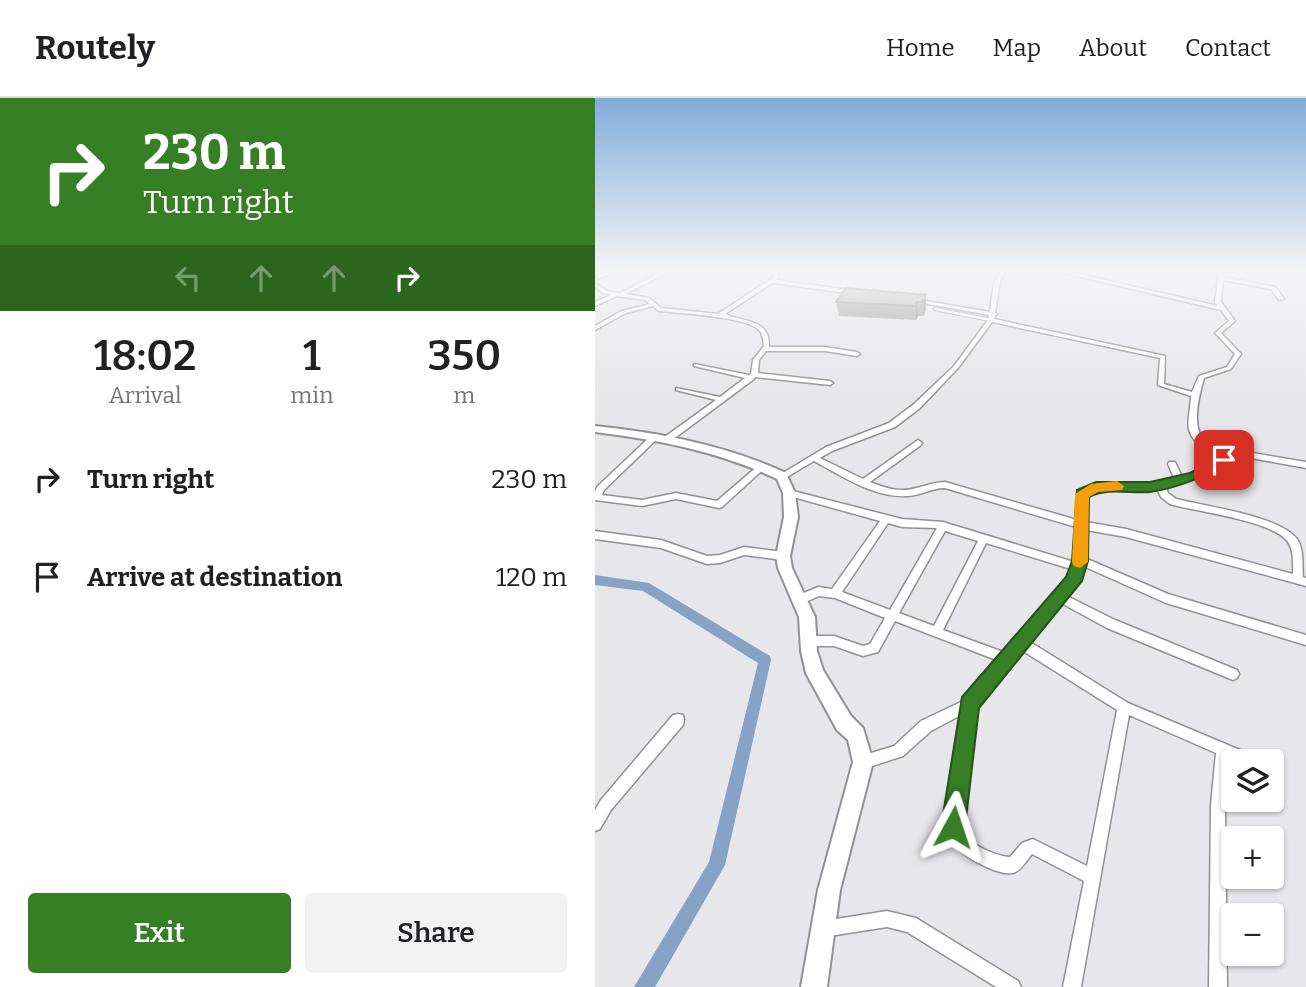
<!DOCTYPE html>
<meta charset="utf-8">
<style>
:root{--surface:#fff;--page:#f2f2f2;--text:#202124;--muted:#757577;--line:#e0e0e0;--accent:#377f25}
body{margin:0;font-family:Bitter,serif;background:var(--page);color:var(--text);height:100vh;display:flex;flex-direction:column;font-size:26px;white-space:nowrap}
*{box-sizing:border-box;margin:0}
p{font-size:23px;color:var(--muted)}
.icon{flex:none;width:38px;height:38px;fill:none;stroke:currentColor;stroke-width:2;stroke-linecap:round;stroke-linejoin:round}
.map{position:relative;flex:1;overflow:hidden}
.details{display:flex;flex-direction:column;background:var(--surface);width:595px}
.details>*{flex:none}
.banner{background:#377f25;color:#fff;overflow:hidden}
.fabs{position:absolute;left:626px;top:651px;display:grid;gap:14px}
.fabs a{display:grid;place-items:center;width:63px;height:63px;border-radius:7px;background:var(--surface);box-shadow:0 2px 5px #0004;font-size:35px}
.pin{position:absolute;display:grid;place-items:center;width:60px;height:60px;color:#fff;margin:-30px;border-radius:14px;box-shadow:0 4px 10px #0006}
.me{position:absolute;width:77px;margin:-38px;rotate:5deg;stroke-linejoin:round;filter:drop-shadow(0 0 5px #0008)}
.turn{display:flex;align-items:center;gap:24px;height:147px;padding:0 28px;font-size:32px}
.turn .icon{width:91px;height:91px;stroke-width:2.5}
.turn b{display:block;font-size:49px;line-height:60px}
.lanes{display:flex;align-items:center;height:66px;padding:0 28px;background:#0003;justify-content:center;gap:35px;direction:ltr}
.lanes .off{opacity:.35}
.eta{display:flex;justify-content:space-evenly;align-items:center;height:119px;text-align:center}
.eta b{font-size:42px;font-weight:600;line-height:49px}
.button{display:flex;gap:14px;margin-top:auto;padding:14px 28px}
.button a{flex:1;height:80px;border-radius:7px;background:var(--accent);color:#fff;font-size:28px;font-weight:600;line-height:80px;text-align:center}
.button a+a{background:var(--page);color:var(--text)}
ul{padding:0;list-style:none}
li{display:flex;align-items:center;gap:21px;height:98px;padding:0 28px}
li div{flex:1}
li b{display:block;font-size:26px}
li em{font-style:normal}
header{display:flex;align-items:center;gap:42px;box-sizing:border-box;height:98px;padding:0 35px;background:var(--surface);border-bottom:2px solid var(--line)}
header strong{font-size:33px}
nav{display:flex;gap:38px;margin-inline-start:auto;font-size:24px}
main{display:flex;flex:1;min-height:0}
.map>svg:first-child{display:block}
.lines{fill:none;stroke-linecap:round;stroke-linejoin:round}
.canal{fill:#86a3c6;fill-rule:evenodd}
.lane-casing{stroke:#919094;stroke-width:4.5}
.street-casing{stroke:#919094;stroke-width:3}
.secondary-casing{stroke:#919094;stroke-width:4}
.lane{stroke:#fff;stroke-width:2.5}
.street{fill:#fff;fill-rule:evenodd}
.secondary{fill:#fff;fill-rule:evenodd}
.wall{fill:#969290}
.shaded-wall{fill:#7a7775}
.building{fill:#aeaaa7;stroke:#7a7775;stroke-width:2}
.route{fill:#377f25;stroke:#245318;stroke-width:2}
.slow{fill:#f59e0b}
</style>
<header>
<strong>Routely</strong>
<nav><a>Home</a><a>Map</a><a>About</a><a>Contact</a></nav>
</header>
<main>
<section class="details">
<div class="banner">
<div class="turn"><svg class="icon" aria-label="right" viewBox="0 0 24 24"><path d="M7 20v-9h11M14 6l5 5-5 5"/></svg><div><b>230 m</b>Turn right</div></div>
<div class="lanes"><svg class="icon off" aria-label="left" viewBox="0 0 24 24"><path d="M17 20v-9H6M10 6l-5 5 5 5"/></svg><svg class="icon off" aria-label="ahead" viewBox="0 0 24 24"><path d="M12 20V5M6 11l6-6 6 6"/></svg><svg class="icon off" aria-label="ahead" viewBox="0 0 24 24"><path d="M12 20V5M6 11l6-6 6 6"/></svg><svg class="icon" aria-label="right" viewBox="0 0 24 24"><path d="M7 20v-9h11M14 6l5 5-5 5"/></svg></div>
</div>
<div class="eta">
<div><b>18:02</b><p>Arrival</p></div>
<div><b>1</b><p>min</p></div>
<div><b>350</b><p>m</p></div>
</div>
<ul>
<li><svg class="icon" aria-label="right" viewBox="0 0 24 24"><path d="M7 20v-9h11M14 6l5 5-5 5"/></svg><div><b>Turn right</b></div><em>230 m</em></li>
<li><svg class="icon" aria-label="arrive" viewBox="0 0 24 24"><path d="M6 21V4h12l-3 4 3 4H6"/></svg><div><b>Arrive at destination</b></div><em>120 m</em></li>
</ul>
<div class="button"><a>Exit</a><a>Share</a></div>
</section>
<div class="map">
<svg width="711" height="889" viewBox="0 0 711 889">
<rect width="100%" height="100%" fill="#e7e6eb"/>
<g class="lines">
<polygon class="canal" points="0,477 54,485 175,558 176,562 130,767 60,889 39,889 114,764 163,565 48,493 0,487"/>
<g class="lane-casing">
<polyline id="lane" points="340,211 396,222"/>
</g>
<g class="street-casing">
<g id="street">
<polygon points="14,173 21,173 0,182 0,179"/>
<path d="M68 173H75L31 196 54 200 66 210 123 216 179 179 180 173H184L183 180 181 182 262 193V195L260 196 177 185 130 216C150 225 175 220 174 249H230L262 254 265 256 262 258 230 253H171L164 262 163 275 235 283 238 285 235 287 160 279 159 281 77 342H71V338L121 302 81 292V290L125 299 150 280 99 268V266L154 277 156 276 158 262 169 248C168 242 168 236 164 232 152 219 84 215 64 213L58 208 31 215 0 232V228L27 213 55 206 50 202 22 198 0 208V204L16 197 8 195 0 189V185L12 193 25 195Z"/>
<path d="M406 173H411L405 184 400 215 402 216 400 218 399 221 570 258 569 286 597 294 604 278 632 269 640 256 620 235 634 223 626 212 461 173H471L623 208 620 204 623 181 622 180 624 173H628V179L680 189 689 201 684 202 676 191 628 182 626 204 640 223 626 235 646 256 636 271 609 280C604 297 595 331 611 344 614 346 618 347 621 349L711 364V370L639 357C619 375 596 384 571 389L573 395 581 401C609 408 685 418 702 441 709 451 707 467 708 479L711 480V488L531 439 491 432 490 460 573 496 711 537V547L571 505 488 468 474 499 520 522 642 572 644 576 642 580 638 582 512 530 468 506 435 544 533 605 659 658 661 663H639L634 661 630 707 632 889H614L616 707 621 655 534 617 486 889H468L489 783 437 756C432 762 426 773 418 775 401 778 364 756 355 742 352 735 351 728 351 720L366 617 336 633 308 658 268 671 263 669 261 664 263 659 299 648 326 623 370 602 404 563 300 523 283 554 268 558 239 548H213L209 547 207 543 209 539 213 538H239L268 548 275 546 290 520 240 500 224 498 206 506 202 504 201 501 202 498 223 489 237 491 285 423 191 397 190 395 191 393 194 392 307 421 348 424 479 464 481 429 350 390C336 390 325 398 312 398 279 400 247 378 219 363L190 380 187 381 183 378 231 349 294 325 319 306 359 268 393 222 394 217 317 203 320 201 395 214 399 184ZM397 224 565 260 563 287 596 298C596 306 592 325 594 332 599 348 616 353 630 356L614 368 587 379 580 364H574L573 366 580 382C567 384 555 386 541 386 522 386 498 381 483 396L482 422 350 384C339 384 331 388 321 390 306 395 290 390 275 384L326 347 327 345 323 342 268 381 225 360 237 353 300 329 325 310 363 270ZM513 391H562L566 399 575 406C602 414 677 422 693 444 699 452 698 466 698 476L531 431 491 424V397L501 393ZM293 425 307 429 342 430 295 512 247 494ZM350 433 383 443 339 528 304 515ZM391 445 476 471 466 493 411 555 348 532ZM428 553 522 612 492 768 438 741 427 745 415 759C400 758 372 746 366 731 365 729 365 722 365 720L380 609Z"/>
<polygon points="58,336 61,336 65,338 9,392 7,397 47,402 81,395 122,403 164,367 167,366 171,369 127,409 124,410 81,401 47,408 0,402 0,393 3,388"/>
<polygon points="0,433 66,442 112,458 125,457 149,449 188,454 191,455 193,458 191,461 188,462 149,457 125,465 112,466 66,450 0,441"/>
<polygon points="83,616 88,617 89,622 88,627 16,712 5,731 0,733 0,712 6,702 78,617"/>
<polygon points="292,813 321,820 423,883 426,889 401,889 312,834 292,829 228,839 222,837 220,831 222,825 228,823"/>
</g>
</g>
<g class="secondary-casing">
<path id="secondary" d="M0 328C67 335 130 347 191 375L200 395 203 419 195 458 197 470 220 519 222 553 228 572 256 618 268 630 278 664 245 792 232 889H206L223 792 258 664 253 642 242 632 211 575 206 553 204 519 183 470 181 458 189 419 188 395 182 381C123 353 64 342 0 334Z"/>
</g>
<use href="#lane" class="lane"/>
<use href="#street" class="street"/>
<use href="#secondary" class="secondary"/>
</g>
<polygon class="wall" points="331,197 331,210 329,218 323,218 321,222 244,218 241,204"/>
<g class="shaded-wall">
<polygon points="331,197 331,210 329,218 328,204"/>
<polygon points="322,204 323,218 321,222 320,208"/>
</g>
<polygon class="building" points="251,190 331,197 328,204 322,204 320,208 241,204"/>
<linearGradient id="sky" x2="0" y2="1"><stop stop-color="#81adda"/><stop offset="0.58" stop-color="#f4f4f6"/><stop offset="1" stop-color="#f4f4f6" stop-opacity="0"/></linearGradient>
<rect width="711" height="298" fill="url(#sky)"/>
<path class="route" d="M629 357 634 359V365C609 379 584 390 555 394 535 396 513 389 494 399L493 463 487 483 384 610 370 729 367 737 358 741 350 737 346 729 367 599 471 479 477 463 482 392 501 384H555L595 375Z"/>
<polygon class="slow" points="522,383 529,388 527,392 503,394 494,399 493,464 485,470 479,468 477,464 480,396 496,386"/>
</svg>
<div class="fabs">
<a><svg class="icon" aria-label="layers" viewBox="0 0 24 24"><path d="M12 4l9 5-9 5-9-5zM3 14l9 5 9-5"/></svg></a>
<a>+</a>
<a>−</a>
</div>
<div class="pin" style="left:629px;top:362px;background:#d93025"><svg class="icon" aria-label="arrive" viewBox="0 0 24 24"><path d="M6 21V4h12l-3 4 3 4H6"/></svg></div>
<svg class="me" style="left:358px;top:729px" viewBox="-20 -20 40 40"><path d="M0-17L14 15 0 8-14 15z" fill="#377f25" stroke="#fff" stroke-width="4"/></svg>
</div>
</main>
